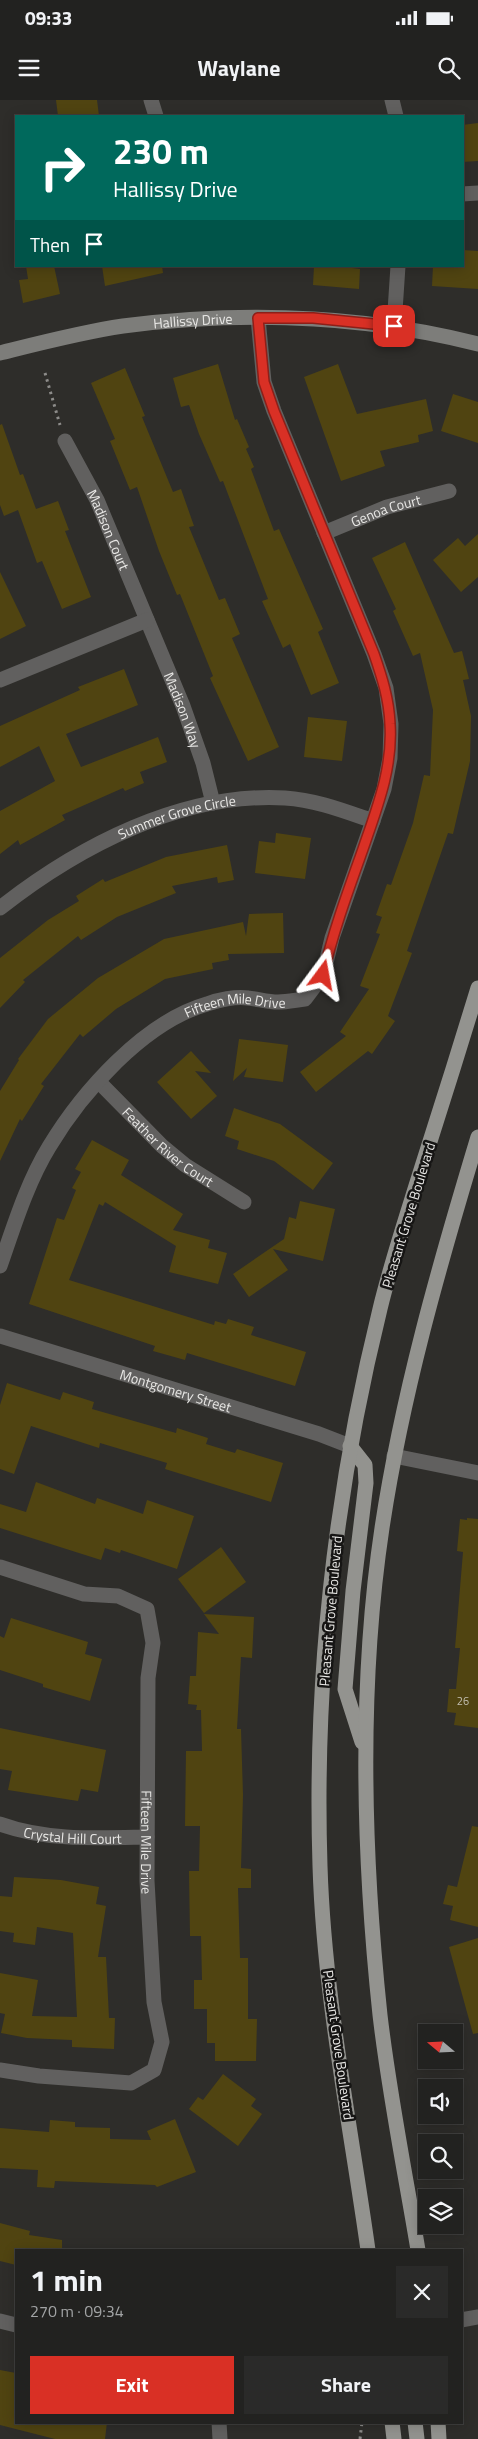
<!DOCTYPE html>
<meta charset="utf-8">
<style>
:root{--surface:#222220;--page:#2a2a29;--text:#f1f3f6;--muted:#a2a4a5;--line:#3f3f3e;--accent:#d93025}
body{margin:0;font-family:"Titillium Web",sans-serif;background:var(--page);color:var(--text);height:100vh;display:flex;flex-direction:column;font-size:19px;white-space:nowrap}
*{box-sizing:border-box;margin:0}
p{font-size:16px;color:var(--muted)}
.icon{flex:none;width:28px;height:28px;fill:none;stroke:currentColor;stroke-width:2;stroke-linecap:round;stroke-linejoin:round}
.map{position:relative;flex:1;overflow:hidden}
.details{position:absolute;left:15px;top:2149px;width:448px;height:175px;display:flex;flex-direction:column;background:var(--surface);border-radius:0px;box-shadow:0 2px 12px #0003,0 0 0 1px var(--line)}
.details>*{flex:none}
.guide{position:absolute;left:15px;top:15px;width:449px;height:152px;border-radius:0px;box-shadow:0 2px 12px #0003,0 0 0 1px var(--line);background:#00695c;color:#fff;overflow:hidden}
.needle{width:32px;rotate:289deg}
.buttons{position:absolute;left:418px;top:1924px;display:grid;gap:10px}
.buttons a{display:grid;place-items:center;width:45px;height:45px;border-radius:0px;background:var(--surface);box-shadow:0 2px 12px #0003,0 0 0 1px var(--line);font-size:25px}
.pin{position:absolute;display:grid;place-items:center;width:42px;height:42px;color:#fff;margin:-21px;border-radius:10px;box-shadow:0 2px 8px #0006}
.me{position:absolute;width:55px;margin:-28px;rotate:13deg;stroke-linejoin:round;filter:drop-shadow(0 0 4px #0008)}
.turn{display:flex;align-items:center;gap:18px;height:105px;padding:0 15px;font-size:22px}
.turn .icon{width:65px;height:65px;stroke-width:2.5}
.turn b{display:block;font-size:35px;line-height:42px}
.then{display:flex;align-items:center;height:48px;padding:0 15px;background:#0003;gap:10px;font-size:19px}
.round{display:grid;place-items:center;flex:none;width:52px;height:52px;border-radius:0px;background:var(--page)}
.head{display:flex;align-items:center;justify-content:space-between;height:85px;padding:0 15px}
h1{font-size:30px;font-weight:700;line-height:38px}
.cta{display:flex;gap:10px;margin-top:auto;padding:10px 15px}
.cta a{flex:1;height:58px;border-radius:0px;background:var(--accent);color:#fff;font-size:20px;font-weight:700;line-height:58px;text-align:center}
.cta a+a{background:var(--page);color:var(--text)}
.status{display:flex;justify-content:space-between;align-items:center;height:35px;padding:0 25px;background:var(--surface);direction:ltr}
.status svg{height:14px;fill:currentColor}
header{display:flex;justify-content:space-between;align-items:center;height:65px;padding:0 15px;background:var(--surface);font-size:22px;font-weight:700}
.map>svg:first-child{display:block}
.building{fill:#504411}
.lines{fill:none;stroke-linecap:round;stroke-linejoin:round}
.path{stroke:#8d8c8a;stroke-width:3;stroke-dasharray:2.5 4;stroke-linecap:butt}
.street{stroke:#61605f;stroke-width:15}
.secondary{stroke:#7d7d7a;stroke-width:15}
.primary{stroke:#93938f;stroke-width:15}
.route-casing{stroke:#8d1f18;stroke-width:12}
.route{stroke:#d93025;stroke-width:9}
.labels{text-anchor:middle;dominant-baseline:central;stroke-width:5;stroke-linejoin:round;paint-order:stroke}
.number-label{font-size:11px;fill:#c3bfb1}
.street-label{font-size:14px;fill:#e9e8e6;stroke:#161514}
</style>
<div class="status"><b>09:33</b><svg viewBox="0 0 49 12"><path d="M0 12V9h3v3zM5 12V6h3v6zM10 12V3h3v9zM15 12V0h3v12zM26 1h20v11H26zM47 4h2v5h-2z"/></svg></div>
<header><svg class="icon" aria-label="menu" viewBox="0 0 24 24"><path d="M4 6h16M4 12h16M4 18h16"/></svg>Waylane<svg class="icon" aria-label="search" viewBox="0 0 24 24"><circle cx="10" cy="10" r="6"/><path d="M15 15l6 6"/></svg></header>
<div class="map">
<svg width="478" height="2339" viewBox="0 0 478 2339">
<rect width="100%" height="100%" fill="#2e2d2a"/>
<g class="building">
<polygon points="56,0 97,0 99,16 58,16"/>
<polygon points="478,23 478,61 462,62 462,25"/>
<polygon points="462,150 478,151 478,189 432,186 433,166 462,166"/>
<polygon points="26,166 54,166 60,194 23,203 19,180 28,179"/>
<polygon points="102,166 162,166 163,173 105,186"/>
<polygon points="314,166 353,166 352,168 360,169 359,189 313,185"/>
<polygon points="218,264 235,320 237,319 249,347 246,349 254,367 251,369 274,431 279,429 323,529 318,532 339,583 311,595 290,544 283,548 262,501 268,499 223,381 220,382 199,334 189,305 181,307 173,278"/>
<polygon points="338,264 357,314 426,299 433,331 418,335 419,342 380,351 385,366 341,381 304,277"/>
<polygon points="125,268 145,316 142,317 173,392 181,389 194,426 189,427 219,500 225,498 240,534 232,538 279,647 248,661 210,578 213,576 180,494 177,495 159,451 137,387 130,390 110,341 115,339 91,283"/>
<polygon points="453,294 478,302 478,343 441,331"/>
<polygon points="2,324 20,375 23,374 36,409 58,401 69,430 65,431 91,497 62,509 42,461 37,463 18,410 4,416 0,405 0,325"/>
<polygon points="478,434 478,477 461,492 433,460 458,438 465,446"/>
<polygon points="405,442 454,553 462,551 469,579 463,580 471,616 470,661 453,734 448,733 407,851 412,853 388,916 395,921 372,954 368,951 316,992 300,972 346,936 340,932 369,889 360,886 380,834 376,833 382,817 376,815 387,784 391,785 413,723 424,675 430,676 433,610 420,553 413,556 393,511 396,509 372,458"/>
<polygon points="0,472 26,526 0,539"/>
<polygon points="124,569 138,605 66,634 81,667 158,637 167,662 140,672 144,683 125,691 123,688 62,715 65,720 20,745 18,740 0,754 0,711 55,681 39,646 0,667 0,626 80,590 78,587"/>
<polygon points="308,617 347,621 342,661 304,657"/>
<polygon points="276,733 311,738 305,779 255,773 259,741 275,743"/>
<polygon points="227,745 234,780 218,783 217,777 172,786 176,793 117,817 81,840 78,836 23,880 25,882 0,908 0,858 48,820 79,801 76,796 103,779 105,782 166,757"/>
<polygon points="283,813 284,853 228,854 229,860 212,863 213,869 165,879 116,909 83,937 80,934 41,984 44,986 22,1021 20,1019 0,1061 0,991 19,960 18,959 48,919 98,878 164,839 243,822 246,836 249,814"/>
<polygon points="239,939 288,945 283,982 244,977 247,968 233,981"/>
<polygon points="191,951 211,973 195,971 217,996 191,1019 157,982"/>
<polygon points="234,1008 280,1024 333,1063 313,1090 274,1061 237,1049 239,1041 225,1036"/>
<polygon points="92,1040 129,1060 121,1075 183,1114 173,1130 210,1140 208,1148 227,1153 218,1184 169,1172 176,1146 105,1102 103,1106 99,1104 69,1180 214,1225 215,1221 226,1224 228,1219 254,1227 251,1235 306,1252 295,1286 187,1253 185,1260 153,1251 155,1246 29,1204 57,1118 64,1120 76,1090 72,1088 81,1072 75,1069"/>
<polygon points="300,1101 335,1109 323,1161 273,1149 288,1170 249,1197 233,1174 284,1139 289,1117 296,1119"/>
<polygon points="7,1283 60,1300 63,1292 94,1302 92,1309 176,1333 177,1328 208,1338 206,1344 235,1353 237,1349 283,1363 271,1402 165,1369 167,1363 100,1343 99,1348 31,1326 14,1374 0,1369 0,1305"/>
<polygon points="36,1382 95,1404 97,1398 143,1414 147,1400 194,1416 177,1469 121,1450 120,1453 105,1448 101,1460 0,1428 0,1404 26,1412"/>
<polygon points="467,1418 478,1419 478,1628 454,1625 456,1613 447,1612 449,1589 456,1589 460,1548 455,1548 463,1452 457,1451 460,1419 467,1420"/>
<polygon points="221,1447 246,1482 204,1513 178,1479"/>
<polygon points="204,1514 254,1517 252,1558 241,1557 237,1629 241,1629 243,1695 241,1768 251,1769 251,1788 238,1788 240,1858 248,1858 248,1919 257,1919 256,1961 215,1961 215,1943 207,1943 207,1909 194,1909 194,1880 202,1880 201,1836 190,1836 189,1771 199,1771 200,1726 185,1726 186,1651 202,1651 201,1610 196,1610 197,1605 188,1604 190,1576 196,1576 198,1532 219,1534"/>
<polygon points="11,1518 88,1542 85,1554 102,1559 90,1601 43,1587 43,1584 0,1570 0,1536 4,1538"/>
<polygon points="0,1628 106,1650 98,1692 81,1689 78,1701 8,1690 12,1671 0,1669"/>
<polygon points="472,1726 478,1727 478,1827 450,1820 453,1806 443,1804 448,1785 457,1787"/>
<polygon points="14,1777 61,1780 99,1787 96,1804 106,1806 98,1857 106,1857 109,1918 115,1918 114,1949 72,1947 72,1940 27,1938 1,1933 5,1914 0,1913 0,1873 38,1880 32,1916 77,1917 73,1833 37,1827 35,1845 13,1842 14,1833 0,1831 0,1796 12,1797"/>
<polygon points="478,1838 478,1933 473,1934 449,1847"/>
<polygon points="223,1974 256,1999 251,2006 262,2014 238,2046 189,2009 198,1997 203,2000"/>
<polygon points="175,2019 196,2072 157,2087 155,2085 55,2081 54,2088 37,2087 38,2070 0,2068 0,2028 49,2032 50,2020 75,2022 75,2027 110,2028 110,2039 151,2040 147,2031"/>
<polygon points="0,2123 30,2131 29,2135 62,2140 62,2150 16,2150 16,2165 0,2161"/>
<polygon points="0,2270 16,2273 16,2322 107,2322 105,2339 55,2339 0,2325"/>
</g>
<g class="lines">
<g class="path">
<polyline points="45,273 60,325"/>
<polyline points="360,2339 362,2322"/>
</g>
<g class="street">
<polyline points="151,0 156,16"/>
<polyline points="392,0 396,16"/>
<polyline points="462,94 478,93"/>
<polyline points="394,226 398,166"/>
<path id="s1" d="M65 341 97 400 183 606 203 663 213 703"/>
<path id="s2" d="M324 433 387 407 449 391"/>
<polyline points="0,580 147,520"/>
<path id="s3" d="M0 808C79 746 182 692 285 698 316 700 344 711 373 721"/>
<path id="s4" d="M99 982 162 1046 185 1065 244 1102"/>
<path id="s5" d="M0 1166C14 1126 27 1083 49 1047 82 992 144 922 207 904 218 900 236 896 248 898 258 899 268 902 278 902 287 902 296 900 305 899L323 875 332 838 384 689 390 658 391 624 386 588 374 554 274 311 264 282 258 218"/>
<path id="s6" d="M0 1236 319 1334 350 1346"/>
<polyline points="394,1356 478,1373"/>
<path id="s7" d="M0 1467 84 1494 118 1496 147 1509 153 1543 148 1578 147 1781 154 1902 162 1942 154 1970 131 1983 39 1976 0 1970"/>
<path id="s8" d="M0 1724C47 1741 98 1738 147 1737"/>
<polyline points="461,2220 478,2217"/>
<polyline points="0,2221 16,2225"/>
<polyline points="219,2322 220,2339"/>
</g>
<path class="secondary" id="s9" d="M0 253C40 243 82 232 123 226 241 211 363 215 478 244"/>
<g class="primary">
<polyline points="350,1346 365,1365 366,1383 353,1491 345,1589 362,1642"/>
<path d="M368 2150C350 2022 324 1895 320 1766 314 1578 335 1391 380 1209 391 1163 406 1118 420 1073 440 1011 459 950 478 888"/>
<path d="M418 2150C405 2072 389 1993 380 1915 363 1754 358 1588 382 1428 402 1295 439 1166 478 1037"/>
<polyline points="392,2322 394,2339"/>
<polyline points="415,2322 417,2339"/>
<polyline points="438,2322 439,2339"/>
</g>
</g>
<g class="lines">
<g class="route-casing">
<path id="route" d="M323 875C333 832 348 791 363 749 377 708 393 668 390 624 389 599 382 577 374 554L274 311 264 282 258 218H313L394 226"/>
</g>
<use href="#route" class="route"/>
</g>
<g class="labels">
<g class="number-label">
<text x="463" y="1601">26</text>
</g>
<g class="street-label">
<text stroke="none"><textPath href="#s9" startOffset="196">Hallissy Drive</textPath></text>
<text stroke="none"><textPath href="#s2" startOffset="66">Genoa Court</textPath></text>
<text stroke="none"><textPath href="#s1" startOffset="99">Madison Court</textPath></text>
<text stroke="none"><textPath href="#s1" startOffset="294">Madison Way</textPath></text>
<text stroke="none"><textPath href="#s3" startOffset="201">Summer Grove Circle</textPath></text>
<text stroke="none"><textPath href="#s5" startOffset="374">Fifteen Mile Drive</textPath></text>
<text stroke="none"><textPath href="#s4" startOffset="95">Feather River Court</textPath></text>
<text transform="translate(408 1115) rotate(-73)">Pleasant Grove Boulevard</text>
<text stroke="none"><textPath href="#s6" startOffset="184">Montgomery Street</textPath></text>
<text transform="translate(330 1511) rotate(-85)">Pleasant Grove Boulevard</text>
<text stroke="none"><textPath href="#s8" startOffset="74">Crystal Hill Court</textPath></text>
<text stroke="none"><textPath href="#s7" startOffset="388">Fifteen Mile Drive</textPath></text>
<text transform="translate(339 1945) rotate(82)">Pleasant Grove Boulevard</text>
</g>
</g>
</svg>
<div class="buttons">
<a><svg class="needle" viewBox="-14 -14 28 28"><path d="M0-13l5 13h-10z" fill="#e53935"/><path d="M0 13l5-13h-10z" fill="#a2a4a5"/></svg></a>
<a><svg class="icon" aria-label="sound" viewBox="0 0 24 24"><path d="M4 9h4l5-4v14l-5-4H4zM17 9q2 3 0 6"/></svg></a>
<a><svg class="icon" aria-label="search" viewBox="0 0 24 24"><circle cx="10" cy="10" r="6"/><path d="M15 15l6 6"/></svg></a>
<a><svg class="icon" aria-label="layers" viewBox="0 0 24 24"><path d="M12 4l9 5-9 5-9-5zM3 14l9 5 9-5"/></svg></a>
</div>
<div class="pin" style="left:394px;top:226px;background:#d93025"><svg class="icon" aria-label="arrive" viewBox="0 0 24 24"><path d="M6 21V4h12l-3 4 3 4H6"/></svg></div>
<svg class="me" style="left:323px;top:875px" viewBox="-20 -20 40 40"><path d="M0-17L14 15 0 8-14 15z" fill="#d93025" stroke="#fff" stroke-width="4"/></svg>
<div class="guide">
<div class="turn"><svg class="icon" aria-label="right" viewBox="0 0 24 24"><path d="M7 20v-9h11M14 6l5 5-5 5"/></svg><div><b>230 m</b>Hallissy Drive</div></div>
<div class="then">Then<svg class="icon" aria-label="arrive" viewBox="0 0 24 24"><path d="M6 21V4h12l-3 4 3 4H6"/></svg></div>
</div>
<section class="details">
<div class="head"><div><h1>1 min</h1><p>270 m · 09:34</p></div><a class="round"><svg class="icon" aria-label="close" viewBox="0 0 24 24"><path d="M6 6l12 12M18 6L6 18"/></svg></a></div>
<div class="cta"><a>Exit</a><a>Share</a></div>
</section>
</div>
